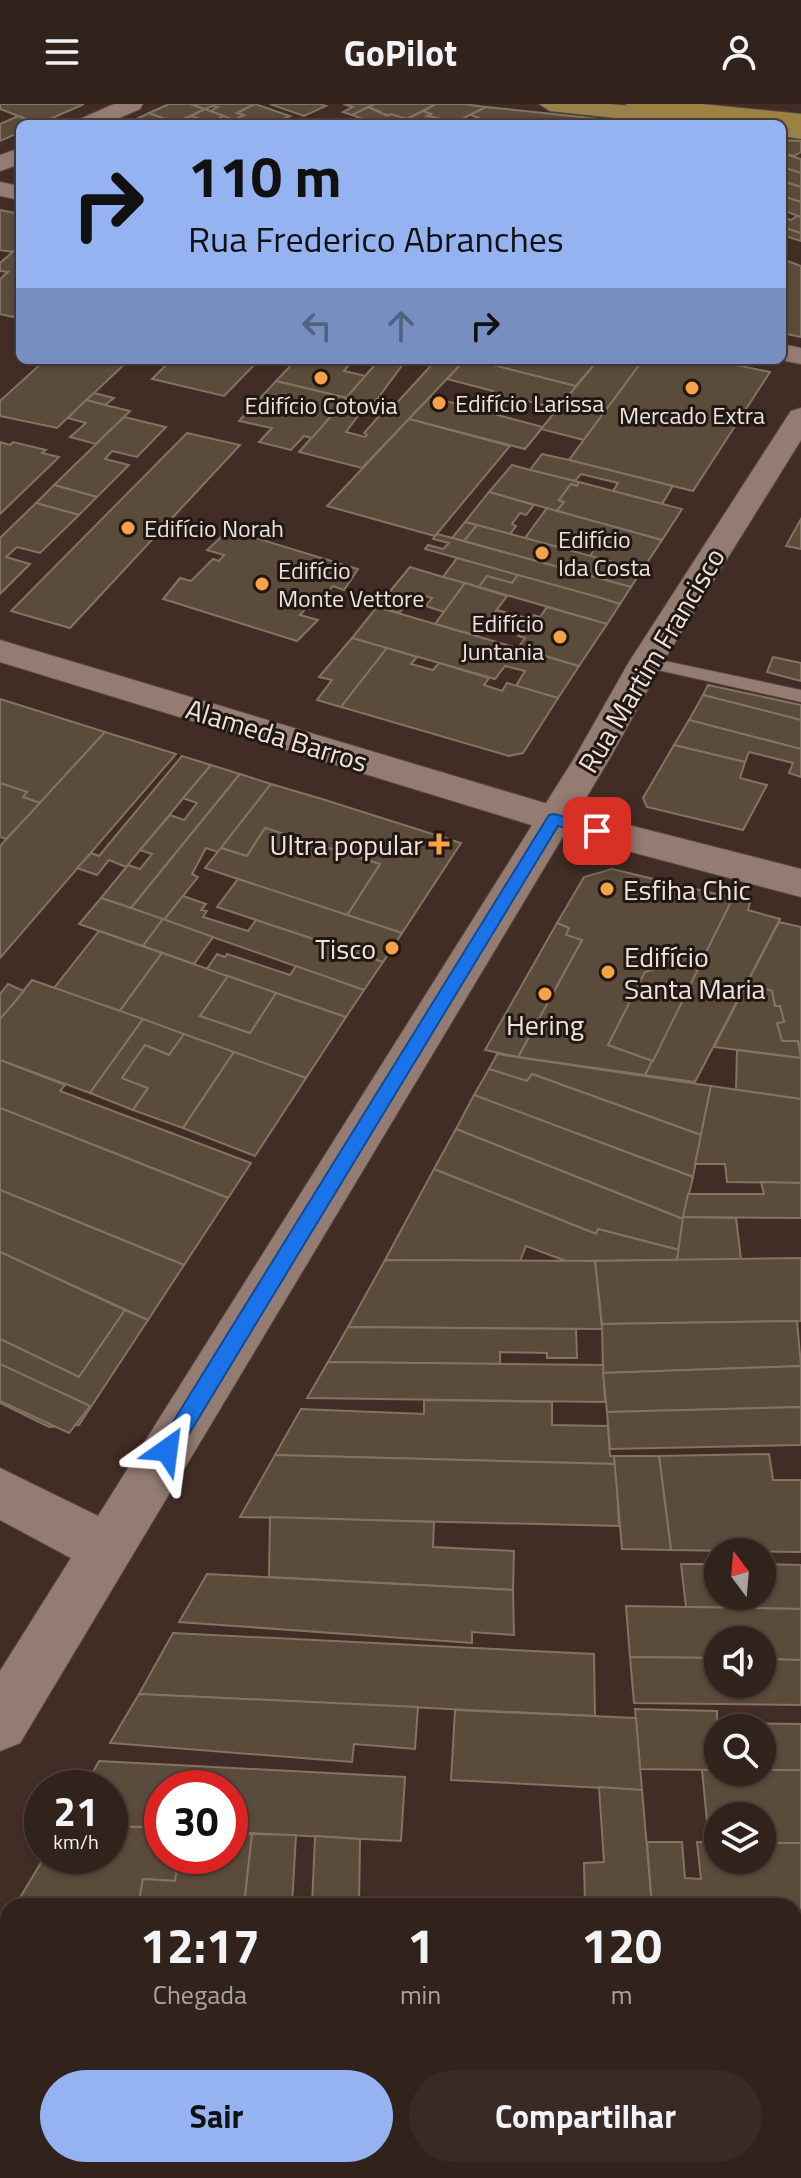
<!DOCTYPE html>
<html lang="pt">
<meta charset="utf-8">
<style>
:root{--surface:#31221c;--page:#392a25;--text:#f1f3f6;--muted:#a8a4a3;--line:#4c3f3b;--accent:#95b2f1}
body{margin:0;font-family:"Titillium Web",sans-serif;background:var(--page);color:var(--text);height:100vh;display:flex;flex-direction:column;font-size:30px;white-space:nowrap}
*{box-sizing:border-box;margin:0}
p{font-size:26px;color:var(--muted)}
.icon{flex:none;width:44px;height:44px;fill:none;stroke:currentColor;stroke-width:2;stroke-linecap:round;stroke-linejoin:round}
.map{position:relative;flex:1;overflow:hidden}
.drawer{position:absolute;left:0px;top:1794px;width:802px;height:280px;display:flex;flex-direction:column;background:var(--surface);border-radius:24px 24px 0 0;box-shadow:0 2px 6px #0004,0 0 0 2px var(--line)}
.drawer>*{flex:none}
.top-card{position:absolute;left:16px;top:16px;width:770px;height:244px;border-radius:12px;box-shadow:0 2px 6px #0004,0 0 0 2px var(--line);background:#95b2f1;color:#111;overflow:hidden}
.needle{width:52px;rotate:344deg}
.tools{position:absolute;left:704px;top:1434px;display:grid;gap:16px}
.tools a{display:grid;place-items:center;width:72px;height:72px;border-radius:50%;background:var(--surface);box-shadow:0 2px 6px #0004,0 0 0 2px var(--line);font-size:40px}
.speed{position:absolute;left:24px;top:1666px;display:flex;gap:16px;font-size:40px;font-weight:700;text-align:center}
.speed>*{display:grid;place-content:center;width:104px;height:104px;border-radius:50%;background:var(--surface);box-shadow:0 2px 6px #0004,0 0 0 2px var(--line);line-height:1}
.speed small{font-size:20px;font-weight:400}
.speed .limit{border:12px solid #d22;background:#fff;color:#111}
.pin{position:absolute;display:grid;place-items:center;width:68px;height:68px;color:#fff;margin:-34px;border-radius:16px;box-shadow:0 4px 12px #0006}
.me{position:absolute;width:88px;margin:-44px;rotate:31deg;stroke-linejoin:round;filter:drop-shadow(0 0 6px #0008)}
.turn{display:flex;align-items:center;gap:28px;height:168px;padding:0 40px;font-size:36px}
.turn .icon{width:104px;height:104px;stroke-width:2.5}
.turn b{display:block;font-size:56px;line-height:68px}
.lanes{display:flex;align-items:center;height:76px;padding:0 40px;background:#0003;justify-content:center;gap:40px;direction:ltr}
.lanes .off{opacity:.35}
.eta{display:flex;justify-content:space-evenly;align-items:center;height:136px;text-align:center}
.eta b{font-size:48px;font-weight:700;line-height:56px}
.primary-button{display:flex;gap:16px;margin-top:auto;padding:16px 40px}
.primary-button a{flex:1;height:92px;border-radius:48px;background:var(--accent);color:#111;font-size:32px;font-weight:700;line-height:92px;text-align:center}
.primary-button a+a{background:var(--page);color:var(--text)}
header{display:flex;justify-content:space-between;align-items:center;height:104px;padding:0 40px;background:var(--surface);font-size:36px;font-weight:700}
.map>svg:first-child{display:block}
.building{fill:#5a4b3b;stroke:#837362;stroke-width:2}
.lines{fill:none;stroke-linecap:round;stroke-linejoin:round}
.service-casing{stroke:#5b4a43;stroke-width:2}
.minor-casing{stroke:#5b4a43;stroke-width:2}
.tertiary-casing{stroke:#5b4a43;stroke-width:2}
.secondary-casing{stroke:#5b4a43;stroke-width:2}
.primary-casing{stroke:#5b4a43;stroke-width:2}
.trunk-casing{stroke:#5b4a43;stroke-width:2}
.service{fill:#947c73;fill-rule:evenodd}
.minor{fill:#947c73;fill-rule:evenodd}
.tertiary{fill:#947c73;fill-rule:evenodd}
.secondary{fill:#947c73;fill-rule:evenodd}
.primary{fill:#99814d;fill-rule:evenodd}
.trunk{fill:#9b8240;fill-rule:evenodd}
.route{fill:#1a73e8;stroke:#114b97;stroke-width:2}
.poi-dot{fill:#f7a149;stroke:#211814;stroke-width:3}
.labels{text-anchor:middle;dominant-baseline:central;stroke-width:6;stroke-linejoin:round;paint-order:stroke}
.far-poi-label{font-size:24px;fill:#efe2dd;stroke:#211814;text-anchor:start}
.street-label{font-size:28px;fill:#efe2dd;stroke:#211814}
.poi-label{font-size:28px;fill:#efe2dd;stroke:#211814;text-anchor:end}
</style>
<header><svg class="icon" aria-label="menu" viewBox="0 0 24 24"><path d="M4 6h16M4 12h16M4 18h16"/></svg>GoPilot<svg class="icon" aria-label="person" viewBox="0 0 24 24"><circle cx="12" cy="8" r="4"/><path d="M4 21q1-7 8-7t8 7"/></svg></header>
<div class="map">
<svg width="801" height="2074" viewBox="0 0 801 2074">
<rect width="100%" height="100%" fill="#412d25"/>
<g class="building">
<polygon points="0,0 84,0 39,20 0,5"/>
<polygon points="169,0 190,0 205,5 175,19 149,9"/>
<polygon points="190,0 255,0 237,9 244,11 234,16 210,7 218,3 213,2 205,5"/>
<polygon points="255,0 290,12 274,19 278,20 245,20 234,16 244,11 237,9"/>
<polygon points="270,0 320,0 326,2 304,12"/>
<polygon points="343,0 375,0 352,11 343,8 353,3"/>
<polygon points="375,0 436,0 407,15 375,8 379,7 368,3"/>
<polygon points="436,0 464,0 486,3 456,18 427,12 431,10 423,7"/>
<polygon points="368,3 387,12 391,10 407,15 397,20 376,20 352,11"/>
<polygon points="486,3 581,13 570,20 486,20 491,18 470,11"/>
<polygon points="205,5 224,12 213,17 221,20 204,20 208,18 191,12"/>
<polygon points="423,7 431,10 427,12 456,18 397,20"/>
<polygon points="149,9 175,19 178,20 140,20 132,17"/>
<polygon points="18,12 39,20 20,20 20,28 0,37 0,20"/>
<polygon points="191,12 208,18 175,19"/>
<polygon points="581,13 641,20 570,20"/>
<polygon points="782,36 801,37 801,48 794,52 782,49"/>
<polygon points="782,49 801,55 801,69 782,63"/>
<polygon points="782,63 801,69 801,83 782,77"/>
<polygon points="782,77 801,83 801,98 782,92"/>
<polygon points="782,92 801,98 801,113 782,106"/>
<polygon points="0,106 20,110 20,143 13,148 0,146"/>
<polygon points="797,112 801,113 801,129 782,123 782,113 791,116"/>
<polygon points="782,123 801,129 801,137 782,131"/>
<polygon points="15,146 20,147 20,185 15,189 20,190 20,207 13,213 0,210 0,175 8,168 0,167 0,159"/>
<polygon points="782,155 801,162 801,233 782,229"/>
<polygon points="45,256 129,256 57,324 0,312 0,297"/>
<polygon points="171,256 259,256 224,292 152,275"/>
<polygon points="296,256 317,260 321,256 353,256 344,267 366,272 347,294 276,277"/>
<polygon points="379,256 406,256 378,294 365,309 361,308 346,328 365,333 367,331 364,329 390,300 394,302 436,256 465,256 362,364 299,348"/>
<polygon points="465,256 473,256 576,282 558,305 512,293 497,311 543,323 525,345 409,315 430,293 477,305 493,287 447,275"/>
<polygon points="473,256 598,256 576,282"/>
<polygon points="598,256 643,256 584,336 541,325"/>
<polygon points="643,256 712,256 770,268 693,387 569,356"/>
<polygon points="276,277 347,294 312,334 304,332 291,346 259,338 272,324 239,317"/>
<polygon points="94,289 114,294 105,301 86,296"/>
<polygon points="86,296 105,301 130,307 96,340 70,333 86,319 68,314"/>
<polygon points="124,313 166,323 137,353 112,347 105,355 129,361 97,393 54,381"/>
<polygon points="409,315 510,342 435,432 327,402"/>
<polygon points="187,329 240,341 70,524 11,507"/>
<polygon points="0,338 10,341 13,338 46,346 42,349 59,353 0,410"/>
<polygon points="542,350 569,356 673,382 662,400 613,387 618,379 581,370 575,377 530,366"/>
<polygon points="512,361 530,366 579,378 577,382 571,380 559,396 564,398 557,407 489,388"/>
<polygon points="579,378 613,387 682,405 662,436 557,407 564,398 559,396 571,380 577,382"/>
<polygon points="54,381 97,393 79,411 36,399"/>
<polygon points="489,388 534,401 526,411 520,409 512,420 516,422 510,430 465,418"/>
<polygon points="36,399 79,411 40,449 17,443 6,453 30,460 0,490 0,434"/>
<polygon points="547,404 557,407 662,436 642,466 590,452 603,433 579,427 566,446 525,434"/>
<polygon points="801,415 801,445 786,442"/>
<polygon points="465,418 477,421 464,437 452,434"/>
<polygon points="477,421 525,434 642,466 631,483 464,437"/>
<polygon points="229,426 358,465 344,486 333,482 313,505 306,504 300,511 318,516 297,537 163,495 180,474 191,477 213,455 219,457 224,451 207,446"/>
<polygon points="437,430 452,434 631,483 620,500 425,445 428,441 443,445 449,439 433,435"/>
<polygon points="457,454 518,471 512,479 487,472 479,483 443,473"/>
<polygon points="410,463 443,473 465,479 444,508 426,502 432,494 415,489 399,509 377,503"/>
<polygon points="518,471 598,493 620,500 607,520 479,483 487,472 512,479"/>
<polygon points="465,479 507,492 477,532 435,520"/>
<polygon points="377,503 435,520 579,562 558,594 516,582 525,567 505,562 495,575 352,534"/>
<polygon points="547,503 607,520 579,562 518,544 525,534 518,532 520,529 487,520 497,506 530,515 533,511 540,513"/>
<polygon points="352,534 387,544 341,603 317,596 332,576 319,573"/>
<polygon points="387,544 417,553 411,560 433,566 439,559 489,574 484,581 502,587 507,579 558,594 523,649 509,652 341,603"/>
<polygon points="773,553 801,559 801,577 767,568"/>
<polygon points="708,581 801,601 801,616 703,591"/>
<polygon points="703,591 801,616 801,645 689,616"/>
<polygon points="0,595 105,628 40,699 23,693 27,688 0,679"/>
<polygon points="689,616 801,645 801,673 789,669 793,659 749,648 745,658 674,641"/>
<polygon points="105,628 176,650 0,854 0,742"/>
<polygon points="674,641 745,658 740,674 767,681 743,726 647,703 643,694"/>
<polygon points="182,652 211,661 126,763 109,756 97,771 77,764 91,749 99,752"/>
<polygon points="211,661 240,670 131,804 101,794 128,761 140,765 152,750 140,746 170,711 184,716 197,699 183,694"/>
<polygon points="240,670 271,680 218,748 206,744 192,770 198,773 164,816 131,804"/>
<polygon points="0,679 27,688 23,693 40,699 6,735 0,733"/>
<polygon points="271,680 322,695 461,739 402,829 347,811 380,760 265,724 247,752 221,744"/>
<polygon points="265,724 380,760 347,811 205,764 221,744 247,752"/>
<polygon points="612,765 733,794 701,859 673,850 665,862 645,868 608,941 653,957 645,971 518,953 582,836 566,831 569,824 557,819 584,773"/>
<polygon points="238,775 347,811 402,829 383,858 217,803"/>
<polygon points="183,792 206,800 201,806 207,807 203,813 248,827 256,816 383,858 364,886 164,816"/>
<polygon points="101,794 131,804 163,815 143,842 79,820"/>
<polygon points="733,794 750,798 748,806 780,815 695,978 645,971"/>
<polygon points="163,815 213,833 194,860 143,842"/>
<polygon points="779,818 801,823 801,949 798,937 782,937 777,919 784,918 780,902 775,902 772,887 747,879"/>
<polygon points="557,819 569,824 566,831 582,836 518,953 485,946"/>
<polygon points="99,827 162,849 119,908 54,884"/>
<polygon points="162,849 228,872 200,912 250,929 276,889 346,913 306,974 119,908"/>
<polygon points="217,850 225,853 227,850 290,871 296,862 364,886 346,913 207,865"/>
<polygon points="673,850 701,859 653,957 608,941 645,868 665,862"/>
<polygon points="228,872 276,889 250,929 200,912"/>
<polygon points="32,876 143,915 90,989 0,956 0,915"/>
<polygon points="747,879 772,887 775,902 780,902 784,918 777,919 782,937 798,937 801,954 714,943"/>
<polygon points="8,880 24,887 0,915 0,890"/>
<polygon points="143,915 184,930 169,951 145,941 122,974 148,984 133,1006 90,989"/>
<polygon points="184,930 234,948 183,1024 133,1006 148,984 122,974 145,941 169,951"/>
<polygon points="737,946 801,954 801,995 736,986"/>
<polygon points="234,948 306,974 255,1052 183,1024"/>
<polygon points="497,950 711,982 701,1031 532,970 527,977 489,965"/>
<polygon points="0,956 65,981 60,987 251,1059 228,1094 0,1004"/>
<polygon points="489,965 527,977 532,970 701,1031 693,1073 474,991"/>
<polygon points="711,982 801,995 801,1079 727,1078 725,1060 695,1060"/>
<polygon points="474,991 693,1073 683,1115 456,1025"/>
<polygon points="0,1004 228,1094 184,1161 0,1086"/>
<polygon points="456,1025 683,1115 679,1146 598,1125 596,1130 434,1065"/>
<polygon points="434,1065 596,1130 598,1125 679,1146 677,1156 566,1157 526,1142 520,1157 385,1156"/>
<polygon points="761,1078 801,1079 801,1114 683,1113 688,1090 764,1090"/>
<polygon points="0,1086 184,1161 148,1216 0,1148"/>
<polygon points="683,1113 736,1114 741,1155 677,1156"/>
<polygon points="0,1148 125,1206 79,1273 0,1235"/>
<polygon points="801,1154 801,1217 602,1220 595,1157"/>
<polygon points="385,1156 595,1157 602,1225 348,1223"/>
<polygon points="125,1206 148,1216 79,1321 49,1323 0,1299 0,1235 79,1273"/>
<polygon points="797,1217 801,1262 603,1269 602,1220"/>
<polygon points="348,1223 576,1225 577,1254 547,1254 547,1249 500,1248 500,1260 328,1258"/>
<polygon points="328,1258 603,1261 605,1298 307,1294"/>
<polygon points="0,1260 90,1302 69,1329 0,1297"/>
<polygon points="801,1262 801,1303 607,1308 603,1269"/>
<polygon points="424,1296 552,1298 552,1321 608,1322 610,1352 614,1352 616,1360 275,1351 301,1305 424,1310"/>
<polygon points="801,1303 801,1341 610,1345 607,1308"/>
<polygon points="769,1350 773,1376 801,1376 801,1448 671,1446 659,1352"/>
<polygon points="275,1351 616,1360 619,1422 240,1413"/>
<polygon points="614,1352 659,1352 671,1446 622,1445"/>
<polygon points="270,1413 434,1418 433,1443 514,1447 513,1486 269,1473"/>
<polygon points="681,1460 718,1460 718,1492 762,1492 762,1460 801,1461 801,1505 686,1503"/>
<polygon points="207,1470 513,1486 514,1531 472,1528 472,1539 179,1518"/>
<polygon points="626,1502 801,1505 801,1556 762,1555 762,1536 718,1536 718,1554 630,1553"/>
<polygon points="173,1529 594,1550 595,1612 139,1590"/>
<polygon points="630,1553 718,1554 718,1580 762,1580 762,1555 801,1556 801,1601 634,1599"/>
<polygon points="139,1590 418,1603 415,1645 354,1640 352,1658 110,1639"/>
<polygon points="635,1605 717,1607 717,1619 801,1620 801,1666 762,1666 762,1624 718,1624 718,1666 640,1665"/>
<polygon points="455,1606 636,1614 642,1686 451,1676"/>
<polygon points="99,1657 405,1673 401,1737 230,1728 230,1684 162,1684 162,1724 110,1722 110,1684 84,1684"/>
<polygon points="702,1666 801,1666 801,1739 762,1739 762,1712 718,1712 718,1738 709,1738"/>
<polygon points="599,1683 642,1686 652,1802 585,1799 584,1759 604,1758"/>
<polygon points="110,1722 162,1724 162,1752 179,1752 175,1777 143,1775 139,1797 122,1796 121,1802 15,1802 45,1752 110,1752"/>
<polygon points="230,1728 252,1730 244,1802 121,1802 122,1796 139,1797 143,1775 175,1777 179,1752 230,1752"/>
<polygon points="252,1730 296,1731 292,1802 244,1802"/>
<polygon points="315,1732 360,1735 359,1802 312,1802"/>
<polygon points="647,1738 682,1738 685,1774 701,1775 697,1738 718,1738 718,1756 762,1756 762,1739 801,1739 801,1837 794,1836 794,1802 652,1802"/>
<polygon points="8,1815 8,1912 0,1911 0,1829"/>
<polygon points="794,1836 801,1837 801,2003 794,2003"/>
<polygon points="0,1911 8,1912 8,2011 0,2010"/>
<polygon points="794,2003 801,2003 801,2074 674,2072 674,2066 794,2066"/>
<polygon points="0,2010 8,2011 8,2066 91,2066 90,2074 0,2074"/>
<polygon points="131,2066 206,2066 206,2074 130,2074"/>
<rect x="206" y="2066" width="72" height="8"/>
<rect x="278" y="2066" width="76" height="8"/>
<rect x="577" y="2066" width="97" height="8"/>
</g>
<g class="lines">
<g class="service-casing">
<polygon id="service" points="646,553 801,586 801,598 640,562 638,558 640,554"/>
</g>
<g class="minor-casing">
<g id="minor">
<polygon points="114,0 143,0 140,5 106,20 77,20 80,15"/>
<polygon points="20,44 20,60 0,67 0,51"/>
<polygon points="801,304 801,336 663,558 610,654 20,1639 0,1647 0,1567 71,1454 0,1416 0,1364 98,1412 575,653 629,558 787,313 791,307"/>
</g>
</g>
<g class="tertiary-casing">
<polygon id="tertiary" points="0,536 558,703 801,765 801,793 541,724 0,558"/>
</g>
<g class="secondary-casing">
<g id="secondary">
<polygon points="0,78 20,82 20,96 0,92"/>
<polygon points="782,240 801,244 801,260 781,256"/>
</g>
</g>
<g class="primary-casing">
<g id="primary">
<polygon points="539,0 611,0 732,13 743,20 671,20 550,7"/>
<polygon points="782,18 801,21 801,35 782,32 782,20 775,20"/>
</g>
</g>
<g class="trunk-casing">
<polygon id="trunk" points="625,0 701,0 801,10 801,24 636,7"/>
</g>
<use href="#service" class="service"/>
<use href="#minor" class="minor"/>
<use href="#tertiary" class="tertiary"/>
<use href="#secondary" class="secondary"/>
<use href="#primary" class="primary"/>
<use href="#trunk" class="trunk"/>
</g>
<polygon class="route" points="554,710 603,723 605,727 597,732 558,722 175,1353 167,1356 160,1353 157,1346 160,1339 549,711"/>
<g class="poi-dot">
<circle cx="321" cy="274" r="8"/>
<circle cx="692" cy="284" r="8"/>
<circle cx="439" cy="299" r="8"/>
<circle cx="128" cy="424" r="8"/>
<circle cx="542" cy="449" r="8"/>
<circle cx="262" cy="480" r="8"/>
<circle cx="560" cy="533" r="8"/>
<path d="M435 728h8v8h8v8h-8v8h-8v-8h-8v-8h8z"/>
<circle cx="607" cy="785" r="8"/>
<circle cx="392" cy="844" r="8"/>
<circle cx="608" cy="868" r="8"/>
<circle cx="545" cy="890" r="8"/>
</g>
<g class="labels">
<g class="far-poi-label">
<text x="455" y="299">Edifício Larissa</text>
<text x="321" y="301" text-anchor="middle">Edifício Cotovia</text>
<text x="692" y="311" text-anchor="middle">Mercado Extra</text>
<text x="144" y="424">Edifício Norah</text>
<text x="558" y="435">Edifício<tspan x="558" dy="28">Ida Costa</tspan></text>
<text x="278" y="466">Edifício<tspan x="278" dy="28">Monte Vettore</tspan></text>
<text x="544" y="519" text-anchor="end">Edifício<tspan x="544" dy="28">Juntania</tspan></text>
</g>
<g class="street-label">
<text transform="translate(651 556) rotate(-59)">Rua Martim Francisco</text>
<text transform="translate(277 631) rotate(17)">Alameda Barros</text>
</g>
<g class="poi-label">
<text x="423" y="740">Ultra popular</text>
<text x="623" y="785" text-anchor="start">Esfiha Chic</text>
<text x="376" y="844">Tisco</text>
<text x="624" y="852" text-anchor="start">Edifício<tspan x="624" dy="32">Santa Maria</tspan></text>
<text x="545" y="920" text-anchor="middle">Hering</text>
</g>
</g>
</svg>
<div class="tools">
<a><svg class="needle" viewBox="-14 -14 28 28"><path d="M0-13l5 13h-10z" fill="#e53935"/><path d="M0 13l5-13h-10z" fill="#a8a4a3"/></svg></a>
<a><svg class="icon" aria-label="sound" viewBox="0 0 24 24"><path d="M4 9h4l5-4v14l-5-4H4zM17 9q2 3 0 6"/></svg></a>
<a><svg class="icon" aria-label="search" viewBox="0 0 24 24"><circle cx="10" cy="10" r="6"/><path d="M15 15l6 6"/></svg></a>
<a><svg class="icon" aria-label="layers" viewBox="0 0 24 24"><path d="M12 4l9 5-9 5-9-5zM3 14l9 5 9-5"/></svg></a>
</div>
<div class="speed"><div>21<small>km/h</small></div><div class="limit">30</div></div>
<div class="pin" style="left:597px;top:727px;background:#d93025"><svg class="icon" aria-label="arrive" viewBox="0 0 24 24"><path d="M6 21V4h12l-3 4 3 4H6"/></svg></div>
<svg class="me" style="left:167px;top:1346px" viewBox="-20 -20 40 40"><path d="M0-17L14 15 0 8-14 15z" fill="#1a73e8" stroke="#fff" stroke-width="4"/></svg>
<div class="top-card">
<div class="turn"><svg class="icon" aria-label="right" viewBox="0 0 24 24"><path d="M7 20v-9h11M14 6l5 5-5 5"/></svg><div><b>110 m</b>Rua Frederico Abranches</div></div>
<div class="lanes"><svg class="icon off" aria-label="left" viewBox="0 0 24 24"><path d="M17 20v-9H6M10 6l-5 5 5 5"/></svg><svg class="icon off" aria-label="ahead" viewBox="0 0 24 24"><path d="M12 20V5M6 11l6-6 6 6"/></svg><svg class="icon" aria-label="right" viewBox="0 0 24 24"><path d="M7 20v-9h11M14 6l5 5-5 5"/></svg></div>
</div>
<section class="drawer">
<div class="eta">
<div><b>12:17</b><p>Chegada</p></div>
<div><b>1</b><p>min</p></div>
<div><b>120</b><p>m</p></div>
</div>
<div class="primary-button"><a>Sair</a><a>Compartilhar</a></div>
</section>
</div>
